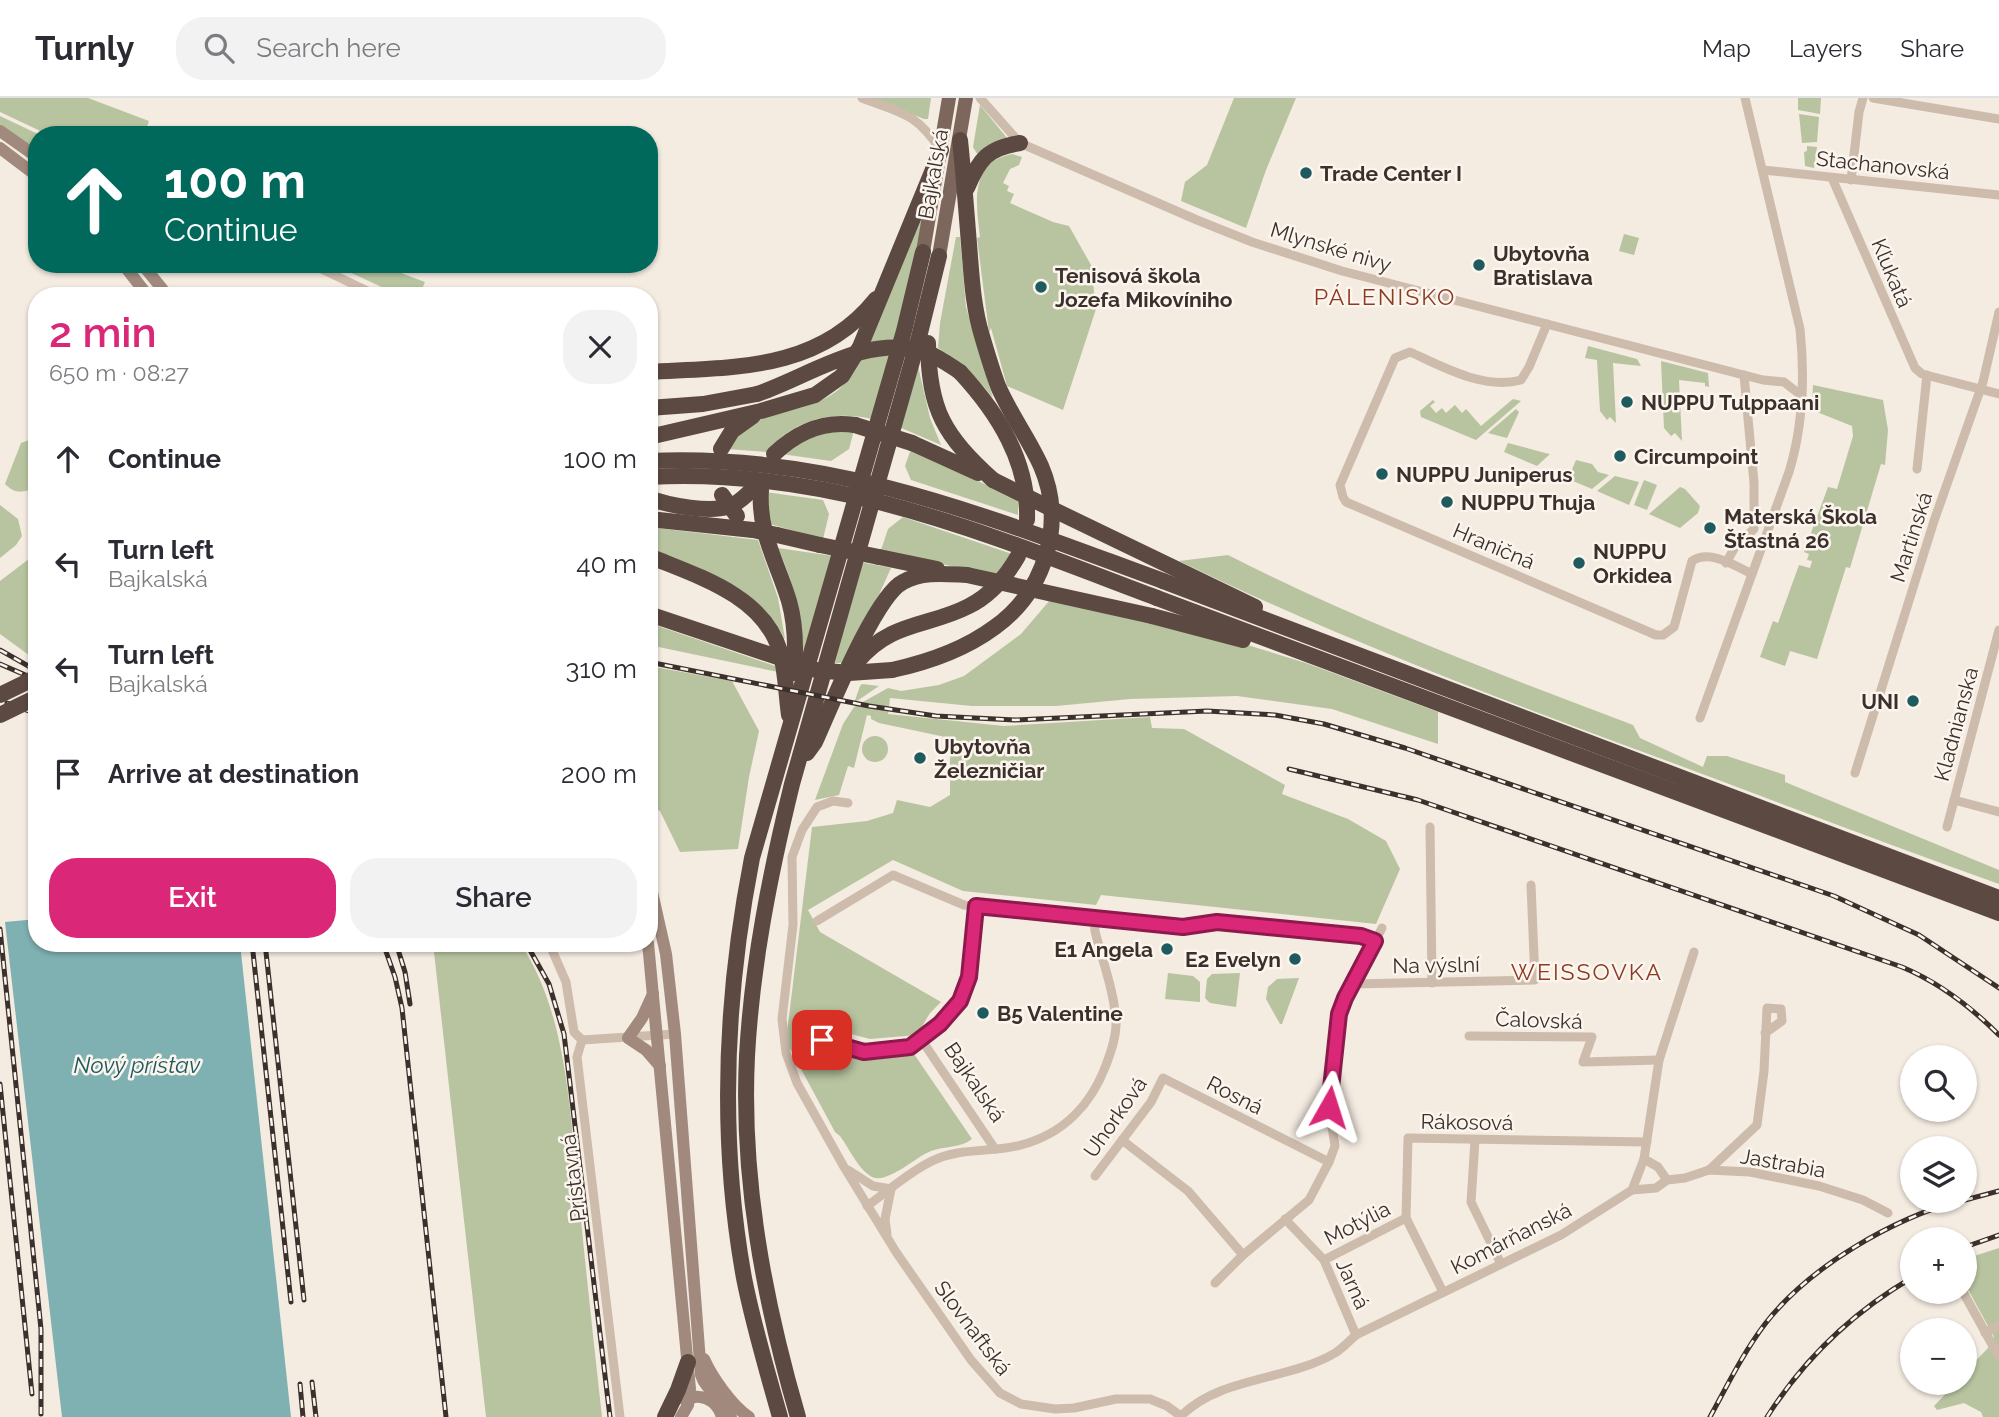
<!DOCTYPE html>
<meta charset="utf-8">
<style>
:root{--surface:#fff;--page:#f2f2f3;--text:#2b2b33;--muted:#7c7c81;--line:#e1e1e2;--accent:#db2777}
body{margin:0;font-family:Raleway,sans-serif;background:var(--page);color:var(--text);height:100vh;display:flex;flex-direction:column;font-size:26px;white-space:nowrap}
*{box-sizing:border-box;margin:0}
p{font-size:23px;color:var(--muted)}
.icon{flex:none;width:38px;height:38px;fill:none;stroke:currentColor;stroke-width:2;stroke-linecap:round;stroke-linejoin:round}
.map{position:relative;flex:1;overflow:hidden}
.sheet{position:absolute;left:28px;top:189px;width:630px;height:665px;display:flex;flex-direction:column;background:var(--surface);border-radius:28px;box-shadow:0 2px 5px #0004}
.sheet>*{flex:none}
.top-card{position:absolute;left:28px;top:28px;width:630px;height:147px;border-radius:28px;box-shadow:0 2px 5px #0004;background:#00695c;color:#fff;overflow:hidden}
.tools{position:absolute;left:1900px;top:947px;display:grid;gap:14px}
.tools a{display:grid;place-items:center;width:77px;height:77px;border-radius:50%;background:var(--surface);box-shadow:0 2px 5px #0004;font-size:35px}
.pin{position:absolute;display:grid;place-items:center;width:60px;height:60px;color:#fff;margin:-30px;border-radius:14px;box-shadow:0 4px 10px #0006}
.me{position:absolute;width:77px;margin:-38px;rotate:6deg;stroke-linejoin:round;filter:drop-shadow(0 0 5px #0008)}
.turn{display:flex;align-items:center;gap:24px;height:147px;padding:0 21px;font-size:32px}
.turn .icon{width:91px;height:91px;stroke-width:2.5}
.turn b{display:block;font-size:49px;line-height:60px}
.round{display:grid;place-items:center;flex:none;width:74px;height:74px;border-radius:28px;background:var(--page)}
.headline{display:flex;align-items:center;justify-content:space-between;height:119px;padding:0 21px}
h1{font-size:42px;font-weight:600;line-height:52px;color:var(--accent)}
.action{display:flex;gap:14px;margin-top:auto;padding:14px 21px}
.action a{flex:1;height:80px;border-radius:28px;background:var(--accent);color:#fff;font-size:28px;font-weight:600;line-height:80px;text-align:center}
.action a+a{background:var(--page);color:var(--text)}
ul{padding:0;list-style:none}
li{display:flex;align-items:center;gap:21px;height:105px;padding:0 21px}
li div{flex:1}
li b{display:block;font-size:26px}
li em{font-style:normal}
header{display:flex;align-items:center;gap:42px;box-sizing:border-box;height:98px;padding:0 35px;background:var(--surface);border-bottom:2px solid var(--line)}
header strong{font-size:33px}
nav{display:flex;gap:38px;margin-inline-start:auto;font-size:24px}
.search{width:490px;height:63px;background:var(--page);display:flex;align-items:center;gap:18px;box-sizing:border-box;padding:0 24px;border-radius:28px;color:var(--muted);font-size:26px}
.map>svg:first-child{display:block}
.green{fill:#b8c4a0}
.water{fill:#7fb0b2}
.lines{fill:none;stroke-linecap:round;stroke-linejoin:round}
.street{stroke:#cdbbac;stroke-width:9}
.secondary{stroke:#a18a7d;stroke-width:12}
.primary{stroke:#7d675c;stroke-width:14}
.highway{stroke:#5c4a42;stroke-width:16}
.rail-casing{stroke:#3b302b;stroke-width:5}
.rail{stroke:#fbf5ee;stroke-width:2.5;stroke-dasharray:8;stroke-linecap:butt}
.highway-bridge{stroke:#5c4a42;stroke-width:16}
.route-casing{stroke:#8e194d;stroke-width:18}
.route{stroke:#db2777;stroke-width:12}
.poi-dot{fill:#1f5a5e;stroke:#fbf5ee;stroke-width:2.5}
.labels{text-anchor:middle;dominant-baseline:central;stroke-width:5;stroke-linejoin:round;paint-order:stroke}
.street-label{font-size:21px;fill:#3b302b;stroke:#fbf5ee}
.poi-label{font-size:21px;font-weight:bold;fill:#3b302b;stroke:#fbf5ee;text-anchor:start}
.neighbourhood-label{font-size:23px;letter-spacing:2px;fill:#8c3b22;stroke:#fbf5ee}
.water-label{font-size:23px;font-style:italic;fill:#1f5a5e;stroke:#fbf5ee}
</style>
<header>
<strong>Turnly</strong>
<div class="search"><svg class="icon" aria-label="search" viewBox="0 0 24 24"><circle cx="10" cy="10" r="6"/><path d="M15 15l6 6"/></svg>Search here</div>
<nav><a>Map</a><a>Layers</a><a>Share</a></nav>
</header>
<div class="map">
<svg width="1999" height="1319" viewBox="0 0 1999 1319">
<rect width="100%" height="100%" fill="#f4ebe1"/>
<g class="green">
<polygon points="0,0 88,0 149,23 144,37 49,37 0,14"/>
<polygon points="872,0 931,0 928,21 924,21"/>
<polygon points="1234,0 1296,0 1266,72 1246,130 1181,103 1185,84 1207,67"/>
<polygon points="1798,0 1821,0 1820,16 1798,12"/>
<polygon points="980,7 1007,40 979,59 973,49"/>
<polygon points="1799,16 1819,19 1817,44 1802,45"/>
<polygon points="0,18 40,37 37,37 37,53 0,27"/>
<polygon points="1807,48 1817,49 1814,70 1805,68 1804,54 1807,53"/>
<path d="M1012 56 1022 59 1019 67 1010 71 1003 85 1009 88 1007 93 1014 96 1010 105 1053 124 1069 128 1091 167 1096 211 1063 312 1007 288 991 230 989 234 977 140 980 139C976 106 969 64 1012 56Z"/>
<path d="M928 98 915 165 872 321C832 312 794 321 767 354L727 351C755 305 802 321 838 292 865 269 879 221 892 188 904 158 916 128 928 98Z"/>
<polygon points="1624,136 1639,140 1634,157 1619,153"/>
<path d="M956 139H960L966 209 993 300C977 279 961 263 938 250L940 225Z"/>
<polygon points="332,166 377,166 425,184 419,198 401,198"/>
<polygon points="1588,248 1637,261 1641,268 1613,265 1616,325 1610,319 1607,322 1600,313 1597,262 1585,260"/>
<polygon points="1661,263 1708,275 1709,289 1705,288 1705,285 1679,282 1682,343 1675,335 1671,338 1664,330"/>
<polygon points="918,268 930,320 941,347 899,329"/>
<polygon points="1813,287 1883,302 1888,332 1885,367 1881,366 1850,470 1846,469 1817,561 1790,553 1785,568 1760,559 1773,523 1778,525 1799,467 1810,470 1812,463 1807,462 1809,456 1804,454 1828,389 1837,391 1853,338 1852,328 1812,312"/>
<polygon points="1513,301 1521,303 1476,342 1421,319 1420,313 1433,302 1435,304 1430,308 1436,315 1442,310 1446,315 1455,307 1462,315 1466,311 1481,328"/>
<polygon points="1516,311 1519,314 1507,340 1488,335"/>
<polygon points="854,332 849,351 831,363 781,356 814,335"/>
<path d="M29 342 37 346V390C23 394 16 397 5 386L21 345Z"/>
<polygon points="1508,345 1545,355 1550,356 1537,368 1504,354"/>
<polygon points="911,351 1018,402 1018,417 911,382 905,368"/>
<polygon points="1576,362 1592,366 1598,374 1609,377 1592,391 1568,381"/>
<polygon points="1615,378 1639,384 1629,407 1597,393"/>
<polygon points="1644,382 1657,387 1647,412 1634,407"/>
<polygon points="1680,389 1685,391 1700,408 1698,415 1680,430 1649,416"/>
<polygon points="765,394 823,402 829,416 823,441 766,425"/>
<polygon points="0,407 18,421 22,438 16,447 0,460"/>
<polygon points="903,419 1012,456 998,479 881,452 888,431"/>
<path d="M649 429 758 442 778 500 785 541C755 486 703 473 649 450Z"/>
<path d="M778 450 833 458 807 553 801 552C800 512 794 486 778 450Z"/>
<path d="M1228 457C1359 524 1496 575 1633 627L1640 640 1703 669 1707 658H1727L1785 677V684L1999 772V786C1886 746 1775 703 1662 661 1499 601 1336 539 1179 463Z"/>
<polygon points="37,459 37,563 0,536 0,483 29,461"/>
<polygon points="860,464 891,470 848,565 835,565"/>
<path d="M1050 502 1205 534 1306 565 1438 614V646L1332 611 1237 598 1130 601 1056 608H972L890 600 888 616 1004 628 1150 619 1152 630 1184 631 1285 687 1282 696 1348 721 1386 743 1400 771 1376 826 1101 797 1096 807 963 793 893 762 808 812 820 834 941 904 930 915 917 937 870 941 802 923 796 946 835 958 838 952 873 962 914 956 972 1041C961 1050 944 1048 931 1053 915 1059 884 1090 869 1077 857 1069 849 1050 840 1038L835 1034 786 943 812 729 867 723 893 715 897 702 930 709 950 697V640L879 625 871 621V618L867 617 854 670 848 668 839 697 815 702 843 626 854 609 888 590 901 593 939 587 964 578 1021 536Z"/>
<polygon points="649,525 775,568 778,574 649,547"/>
<polygon points="649,568 732,583 759,633 749,679 738,751 680,754 660,713 649,707"/>
<polygon points="862,586 879,588 854,605 860,588"/>
<circle cx="875" cy="651" r="13"/>
<path d="M433 845H520C568 916 570 1018 579 1102 586 1174 594 1247 602 1319H486Z"/>
<polygon points="1168,875 1193,878 1200,884 1200,904 1165,901"/>
<polygon points="1240,875 1236,909 1210,905 1205,900 1207,881 1212,876"/>
<polygon points="1299,880 1282,926 1280,926 1266,901 1268,889 1277,881"/>
<polygon points="1999,1150 1999,1319 1983,1319 1981,1314 1964,1305 1937,1312 1934,1308 1956,1285 1965,1284 1965,1274 1988,1250 1994,1239 1965,1186 1965,1161"/>
</g>
<polygon class="water" points="37,821 37,845 240,845 291,1319 62,1319 5,824"/>
<g class="lines">
<g class="street">
<path d="M862 0C901 15 915 14 940 51"/>
<polyline points="980,0 1020,45 1197,122 1252,144 1342,173 1763,282 1784,284 1802,298"/>
<polyline points="1873,0 1999,21"/>
<polyline points="1763,72 1999,97"/>
<polyline points="1832,80 1915,270 1922,276 1999,296"/>
<polyline points="1851,82 1859,14 1863,0"/>
<polyline points="311,166 378,198"/>
<path d="M1547 226 1529 269 1521 282C1483 292 1444 269 1410 254L1395 260 1340 387 1343 399 1346 404 1656 537H1663L1674 529 1692 463C1710 451 1735 468 1752 476"/>
<polyline points="1917,371 1927,277"/>
<polyline points="1726,465 1735,449 1754,431 1754,385 1744,277"/>
<path d="M1700 620 1789 374C1803 328 1805 279 1800 231L1745 0"/>
<polyline points="1855,675 1934,423 1983,284 1999,214"/>
<polyline points="1954,702 1999,714"/>
<polyline points="848,705 833,703 817,709 802,732 792,759 793,827 782,921 786,955 797,985 844,1069 896,1154 971,1262 1000,1295 1021,1306 1055,1311 1074,1310 1116,1301 1150,1301 1167,1308 1182,1319"/>
<polyline points="1430,729 1432,885"/>
<polyline points="1947,729 1999,532"/>
<path d="M976 808C973 838 974 874 960 902 952 918 935 930 921 941L995 1051"/>
<polyline points="1094,822 1183,829 1217,824 1361,838 1375,843"/>
<path d="M817 823 893 777 964 807 1094 822 1095 833C1102 862 1115 895 1116 926 1116 940 1111 954 1106 967 1091 1007 1063 1036 1021 1047 992 1055 960 1049 932 1063 909 1074 888 1093 867 1108"/>
<polyline points="549,845 566,884 574,934 582,942"/>
<polyline points="1353,886 1382,830"/>
<path d="M800 936C838 947 886 967 921 941"/>
<polyline points="1469,938 1592,939 1583,964 1659,962"/>
<polyline points="582,942 577,959 620,1319"/>
<polyline points="582,942 675,936"/>
<polyline points="1122,1042 1188,1093 1243,1157"/>
<polyline points="1475,1042 1471,1104 1501,1166"/>
<polyline points="1644,1061 1658,1069 1667,1082"/>
<polyline points="848,1072 873,1088 891,1091"/>
<polyline points="1709,1072 1757,1027 1764,973 1767,910 1781,911 1782,923 1765,935"/>
<polyline points="1095,1078 1151,1004 1163,980 1329,1064"/>
<polyline points="1632,1092 1656,1090 1667,1082 1685,1080 1709,1072 1750,1074 1819,1088 1863,1102 1888,1115"/>
<polyline points="1285,1121 1324,1162 1356,1237"/>
<polyline points="887,1136 885,1121 891,1091"/>
<polyline points="1324,1162 1406,1120"/>
<polyline points="1215,1185 1243,1157 1309,1102 1329,1064 1335,1048 1329,1009 1339,916 1353,886 1535,882 1531,787"/>
<polyline points="1443,1194 1406,1120 1408,1040 1647,1044"/>
<polyline points="1963,1194 1999,1259"/>
<polyline points="1985,1235 1999,1227"/>
<path d="M1181 1318C1221 1278 1288 1283 1335 1255 1343 1250 1349 1243 1356 1237L1561 1137 1632 1092 1644 1061 1659 962 1694 854"/>
</g>
<g class="secondary">
<polyline points="0,33 37,59"/>
<polyline points="0,50 37,78"/>
<polyline points="123,166 148,198"/>
<polyline points="142,166 168,198"/>
<path d="M649 781 666 856 675 936 701 1277C707 1296 726 1297 731 1319"/>
<polyline points="648,845 690,1291 688,1307 681,1319"/>
<polyline points="653,896 642,920 628,940 646,952 660,968"/>
<path d="M704 1261C712 1279 732 1308 749 1319"/>
<path d="M685 1302C701 1294 717 1302 722 1319"/>
</g>
<g class="primary">
<polyline points="923,154 949,0"/>
<polyline points="939,158 966,0"/>
</g>
<g class="highway">
<path d="M967 90C979 61 988 50 1020 45"/>
<path d="M928 245C929 313 944 337 993 382"/>
<path d="M649 274C732 269 818 274 876 201"/>
<path d="M960 274C998 315 1029 364 1027 422"/>
<polyline points="649,310 703,306 757,296"/>
<polyline points="649,339 761,313 815,297 842,278 860,249 941,52"/>
<polyline points="912,345 978,375"/>
<polyline points="721,351 732,333 753,318"/>
<path d="M774 356C797 334 823 322 855 327"/>
<path d="M761 392C758 435 777 463 789 503 796 527 796 551 794 575"/>
<path d="M649 400C669 408 711 415 731 408 740 404 746 397 753 391"/>
<polyline points="1054,412 1255,509"/>
<polyline points="649,421 753,432"/>
<polyline points="777,437 820,447"/>
<path d="M649 458C697 478 763 497 780 553 786 574 786 596 789 617"/>
<polyline points="879,459 937,471"/>
<polyline points="1163,483 1999,800"/>
<polyline points="1157,500 1999,815"/>
<polyline points="1152,518 1243,542"/>
<path d="M858 563C891 523 929 529 969 508 991 497 1006 479 1018 458"/>
<path d="M892 572C929 564 964 552 995 529 1045 493 1066 426 1041 368 1029 341 1010 316 998 288 992 272 987 255 982 238 974 212 972 185 970 159 967 120 964 81 960 42"/>
<path d="M807 655 815 644C830 611 875 498 903 484 923 473 945 476 967 477"/>
<polyline points="665,1319 678,1292 688,1264"/>
<path d="M780 1319C767 1273 753 1226 744 1180 719 1041 725 898 752 760L904 233 923 154"/>
<path d="M798 1319C764 1202 741 1081 747 958 752 866 770 776 792 686L919 239 939 158"/>
</g>
<g class="rail-casing">
<g id="rail">
<polyline points="0,552 37,573"/>
<polyline points="649,564 869,608 936,618 1015,622 1207,613 1275,617 1324,626 1405,650 1834,798 1919,837 1999,890"/>
<polyline points="0,566 37,582"/>
<polyline points="7,605 37,616"/>
<polyline points="0,612 37,594"/>
<path d="M1289 671 1418 702 1902 869C1940 885 1970 908 1999 937"/>
<polyline points="0,831 41,1231 41,1316"/>
<polyline points="252,845 291,1204"/>
<polyline points="265,845 304,1202"/>
<polyline points="383,845 395,879 402,910 446,1319"/>
<polyline points="396,845 405,874 410,906"/>
<polyline points="526,845 549,886 564,936 610,1319"/>
<polyline points="0,986 32,1296"/>
<polyline points="1965,1102 1999,1093"/>
<polyline points="1965,1149 1999,1137"/>
<polyline points="312,1284 316,1319"/>
<polyline points="300,1286 303,1319"/>
<path d="M1710 1319C1727 1288 1743 1255 1765 1226 1809 1169 1893 1120 1962 1102"/>
<path d="M1767 1319C1804 1261 1853 1214 1913 1179"/>
</g>
</g>
<use href="#rail" class="rail"/>
<g class="highway-bridge">
<path d="M757 296C810 278 864 237 922 253 936 257 948 266 960 274"/>
<polyline points="855,327 912,345"/>
<path d="M649 363C835 354 993 421 1163 483"/>
<path d="M649 379C833 369 989 437 1157 500"/>
<polyline points="993,382 1054,412"/>
<polyline points="722,397 737,418"/>
<polyline points="753,432 777,437"/>
<polyline points="820,447 879,459"/>
<polyline points="967,477 1152,518"/>
<polyline points="649,516 816,572 849,575 892,572"/>
<polyline points="0,597 37,579"/>
<polyline points="0,617 37,599"/>
</g>
</g>
<g class="lines">
<g class="route-casing">
<polyline id="route" points="822,942 864,954 910,949 940,926 960,903 969,879 976,808 1183,829 1217,824 1361,838 1375,843 1345,900 1339,916 1329,1009"/>
</g>
<use href="#route" class="route"/>
</g>
<g class="poi-dot">
<circle cx="1306" cy="75" r="7"/>
<circle cx="1479" cy="167" r="7"/>
<circle cx="1041" cy="189" r="7"/>
<circle cx="1627" cy="304" r="7"/>
<circle cx="1620" cy="358" r="7"/>
<circle cx="1382" cy="376" r="7"/>
<circle cx="1447" cy="404" r="7"/>
<circle cx="1710" cy="430" r="7"/>
<circle cx="1579" cy="465" r="7"/>
<circle cx="1913" cy="603" r="7"/>
<circle cx="920" cy="660" r="7"/>
<circle cx="1167" cy="851" r="7"/>
<circle cx="1295" cy="861" r="7"/>
<circle cx="983" cy="915" r="7"/>
</g>
<g class="labels">
<g class="street-label">
<text transform="translate(1883 67) rotate(6)">Stachanovská</text>
<text transform="translate(933 76) rotate(-80)">Bajkalská</text>
<text transform="translate(1331 149) rotate(17)">Mlynské nivy</text>
<text transform="translate(1892 175) rotate(67)">Kľukatá</text>
<text transform="translate(1911 439) rotate(-72)">Martinská</text>
<text transform="translate(1494 448) rotate(23)">Hraničná</text>
<text transform="translate(1956 626) rotate(-75)">Kladnianska</text>
<text transform="translate(1436 867) rotate(-1)">Na výslní</text>
<text transform="translate(1539 922) rotate(2)">Čalovská</text>
<text transform="translate(975 984) rotate(56)">Bajkalská</text>
<text transform="translate(1235 997) rotate(27)">Rosná</text>
<text transform="translate(1115 1019) rotate(-55)">Uhorková</text>
<text transform="translate(1467 1024) rotate(1)">Rákosová</text>
<text transform="translate(1783 1065) rotate(10)">Jastrabia</text>
<text transform="translate(573 1080) rotate(-97)">Prístavná</text>
<text transform="translate(1357 1125) rotate(-27)">Motýlia</text>
<text transform="translate(1511 1140) rotate(-27)">Komárňanská</text>
<text transform="translate(1353 1186) rotate(66)">Jarná</text>
<text transform="translate(973 1230) rotate(53)">Slovnaftská</text>
</g>
<g class="poi-label">
<text x="1320" y="75">Trade Center I</text>
<text x="1493" y="155">Ubytovňa<tspan x="1493" dy="24">Bratislava</tspan></text>
<text x="1055" y="177">Tenisová škola<tspan x="1055" dy="24">Jozefa Mikovíniho</tspan></text>
<text x="1641" y="304">NUPPU Tulppaani</text>
<text x="1634" y="358">Circumpoint</text>
<text x="1396" y="376">NUPPU Juniperus</text>
<text x="1461" y="404">NUPPU Thuja</text>
<text x="1724" y="418">Materská Škola<tspan x="1724" dy="24">Šťastná 26</tspan></text>
<text x="1593" y="453">NUPPU<tspan x="1593" dy="24">Orkidea</tspan></text>
<text x="1899" y="603" text-anchor="end">UNI</text>
<text x="934" y="648">Ubytovňa<tspan x="934" dy="24">Železničiar</tspan></text>
<text x="1153" y="851" text-anchor="end">E1 Angela</text>
<text x="1281" y="861" text-anchor="end">E2 Evelyn</text>
<text x="997" y="915">B5 Valentine</text>
</g>
<g class="neighbourhood-label">
<text x="1385" y="198">PÁLENISKO</text>
<text x="1587" y="873">WEISSOVKA</text>
</g>
<g class="water-label">
<text x="137" y="966">Nový prístav</text>
</g>
</g>
</svg>
<div class="tools">
<a><svg class="icon" aria-label="search" viewBox="0 0 24 24"><circle cx="10" cy="10" r="6"/><path d="M15 15l6 6"/></svg></a>
<a><svg class="icon" aria-label="layers" viewBox="0 0 24 24"><path d="M12 4l9 5-9 5-9-5zM3 14l9 5 9-5"/></svg></a>
<a>+</a>
<a>−</a>
</div>
<div class="pin" style="left:822px;top:942px;background:#d93025"><svg class="icon" aria-label="arrive" viewBox="0 0 24 24"><path d="M6 21V4h12l-3 4 3 4H6"/></svg></div>
<svg class="me" style="left:1329px;top:1009px" viewBox="-20 -20 40 40"><path d="M0-17L14 15 0 8-14 15z" fill="#db2777" stroke="#fff" stroke-width="4"/></svg>
<div class="top-card">
<div class="turn"><svg class="icon" aria-label="ahead" viewBox="0 0 24 24"><path d="M12 20V5M6 11l6-6 6 6"/></svg><div><b>100 m</b>Continue</div></div>
</div>
<section class="sheet">
<div class="headline"><div><h1>2 min</h1><p>650 m · 08:27</p></div><a class="round"><svg class="icon" aria-label="close" viewBox="0 0 24 24"><path d="M6 6l12 12M18 6L6 18"/></svg></a></div>
<ul>
<li><svg class="icon" aria-label="ahead" viewBox="0 0 24 24"><path d="M12 20V5M6 11l6-6 6 6"/></svg><div><b>Continue</b></div><em>100 m</em></li>
<li><svg class="icon" aria-label="left" viewBox="0 0 24 24"><path d="M17 20v-9H6M10 6l-5 5 5 5"/></svg><div><b>Turn left</b><p>Bajkalská</p></div><em>40 m</em></li>
<li><svg class="icon" aria-label="left" viewBox="0 0 24 24"><path d="M17 20v-9H6M10 6l-5 5 5 5"/></svg><div><b>Turn left</b><p>Bajkalská</p></div><em>310 m</em></li>
<li><svg class="icon" aria-label="arrive" viewBox="0 0 24 24"><path d="M6 21V4h12l-3 4 3 4H6"/></svg><div><b>Arrive at destination</b></div><em>200 m</em></li>
</ul>
<div class="action"><a>Exit</a><a>Share</a></div>
</section>
</div>
